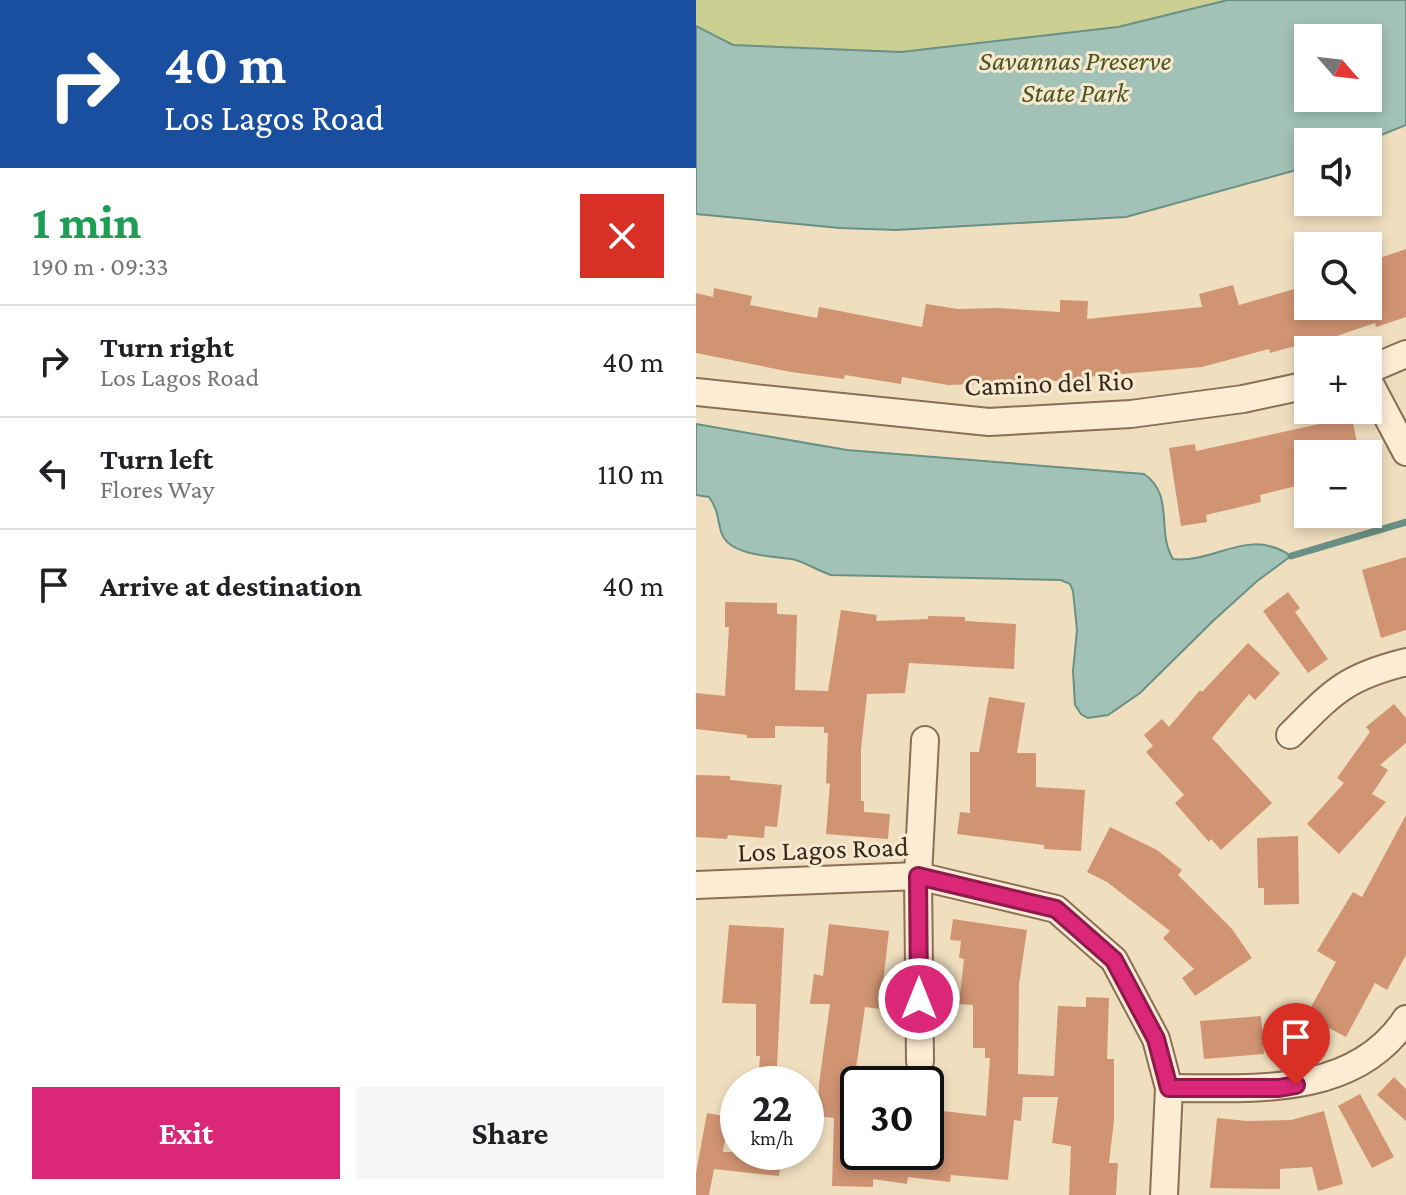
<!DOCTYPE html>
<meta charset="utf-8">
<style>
:root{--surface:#fff;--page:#f6f6f6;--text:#202124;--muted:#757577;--line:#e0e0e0;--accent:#db2777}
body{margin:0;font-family:"Crimson Pro",serif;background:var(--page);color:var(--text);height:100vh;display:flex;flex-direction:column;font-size:30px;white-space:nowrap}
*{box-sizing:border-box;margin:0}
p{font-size:26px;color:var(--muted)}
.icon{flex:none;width:44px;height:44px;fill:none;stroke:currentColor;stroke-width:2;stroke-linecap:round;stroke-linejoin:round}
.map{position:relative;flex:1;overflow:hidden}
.panel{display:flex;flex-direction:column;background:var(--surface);width:696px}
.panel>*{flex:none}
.guide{background:#1a4fa0;color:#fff;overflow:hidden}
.needle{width:52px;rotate:118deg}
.controls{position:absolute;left:598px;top:24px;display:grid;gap:16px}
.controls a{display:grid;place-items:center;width:88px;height:88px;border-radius:0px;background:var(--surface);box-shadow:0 4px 12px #0003;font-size:40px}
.speed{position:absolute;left:24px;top:1066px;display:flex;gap:16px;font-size:40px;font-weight:700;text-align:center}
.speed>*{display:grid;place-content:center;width:104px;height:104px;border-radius:50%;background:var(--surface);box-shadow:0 4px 12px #0003;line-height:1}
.speed small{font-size:20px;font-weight:400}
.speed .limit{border:4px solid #111;border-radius:12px;background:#fff;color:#111}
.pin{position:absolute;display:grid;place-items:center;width:68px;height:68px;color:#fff;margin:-82px -34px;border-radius:50% 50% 50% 0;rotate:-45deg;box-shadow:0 0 8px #0007}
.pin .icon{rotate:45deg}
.me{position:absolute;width:88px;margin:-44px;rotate:0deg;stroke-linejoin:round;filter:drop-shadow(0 0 6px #0008)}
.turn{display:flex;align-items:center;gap:28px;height:168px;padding:0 32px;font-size:36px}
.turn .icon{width:104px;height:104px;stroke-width:2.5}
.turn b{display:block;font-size:56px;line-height:68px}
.round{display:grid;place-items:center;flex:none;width:84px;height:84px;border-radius:0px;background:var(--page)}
.overview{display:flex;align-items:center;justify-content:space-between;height:136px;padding:0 32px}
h1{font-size:48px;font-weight:700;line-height:60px;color:#1e9e55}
.button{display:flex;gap:16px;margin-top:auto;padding:16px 32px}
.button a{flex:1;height:92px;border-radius:0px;background:var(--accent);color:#fff;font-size:32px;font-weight:700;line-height:92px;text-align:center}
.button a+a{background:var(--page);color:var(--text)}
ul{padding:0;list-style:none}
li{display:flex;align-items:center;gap:24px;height:112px;padding:0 32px;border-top:2px solid var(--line)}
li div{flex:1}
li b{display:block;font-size:30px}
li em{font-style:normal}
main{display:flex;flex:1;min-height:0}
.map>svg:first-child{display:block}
.green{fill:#cbcf92}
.water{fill:#a2c2b7;stroke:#699084;stroke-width:2;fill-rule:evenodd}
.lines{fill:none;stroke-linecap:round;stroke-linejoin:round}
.stream{stroke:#699084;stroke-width:7}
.building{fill:#d09473}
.minor-casing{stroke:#8a6f56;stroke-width:30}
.minor{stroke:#fbecd3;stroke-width:26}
.route-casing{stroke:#8e194d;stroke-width:20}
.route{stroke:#db2777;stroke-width:14}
.labels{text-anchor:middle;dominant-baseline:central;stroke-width:6;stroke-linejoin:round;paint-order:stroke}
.park-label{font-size:28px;font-style:italic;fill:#4c5621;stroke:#f7e9cf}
.street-label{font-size:28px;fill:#38281c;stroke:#f7e9cf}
</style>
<main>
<section class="panel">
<div class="guide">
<div class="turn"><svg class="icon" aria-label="right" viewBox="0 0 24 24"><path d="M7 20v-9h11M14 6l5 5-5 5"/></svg><div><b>40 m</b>Los Lagos Road</div></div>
</div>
<div class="overview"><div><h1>1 min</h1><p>190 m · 09:33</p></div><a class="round" style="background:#d93025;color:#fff"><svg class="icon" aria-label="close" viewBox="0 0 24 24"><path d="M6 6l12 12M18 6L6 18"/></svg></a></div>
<ul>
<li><svg class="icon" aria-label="right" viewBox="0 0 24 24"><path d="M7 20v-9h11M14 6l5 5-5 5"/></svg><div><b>Turn right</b><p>Los Lagos Road</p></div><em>40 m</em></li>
<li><svg class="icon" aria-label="left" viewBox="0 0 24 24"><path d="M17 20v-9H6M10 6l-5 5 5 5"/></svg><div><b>Turn left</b><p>Flores Way</p></div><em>110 m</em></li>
<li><svg class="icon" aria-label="arrive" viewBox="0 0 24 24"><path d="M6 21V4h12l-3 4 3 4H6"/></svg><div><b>Arrive at destination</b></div><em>40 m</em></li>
</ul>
<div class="button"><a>Exit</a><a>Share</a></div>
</section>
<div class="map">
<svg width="710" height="1195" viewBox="0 0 710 1195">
<rect width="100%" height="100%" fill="#f0dfbf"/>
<polygon class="green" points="0,0 710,0 710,21 612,38 0,95"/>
<g class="water">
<path d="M532 0H710V125L668 142H612V166L604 169 430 217 200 230 144 228 0 214V26L37 45 205 52 422 27ZM612 38H672V98H612Z"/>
<path d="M0 424 151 450 448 474C479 495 460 532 477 559 519 564 552 526 595 556L560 582 517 621 444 693 412 715 392 718 385 714 379 705 377 671 381 630 377 591 374 584 365 580 135 575C123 571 112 564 100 560 81 556 40 557 28 538 21 528 25 513 13 497L0 495Z"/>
</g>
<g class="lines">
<polyline class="stream" points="595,556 710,522"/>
</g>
<g class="building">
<polygon points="710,249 710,317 680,327 679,323 629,340 628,338 574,353 573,349 506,367 391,377 390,381 345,381 345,385 317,383 252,385 206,377 205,384 149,375 148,379 95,372 0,353 0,293 17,297 18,288 56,296 54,305 121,318 123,307 226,327 230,304 262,309 302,308 364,312 364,300 392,301 391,319 506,307 503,294 537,285 543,305 612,285 612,306 672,306 672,262"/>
<polygon points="656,417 663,454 607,454 612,483 564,495 565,502 510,515 511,522 485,526 473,448 499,444 500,451"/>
<polygon points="710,557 710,630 685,638 666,570"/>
<polygon points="592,592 604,608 599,612 632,659 612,673 567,611"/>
<polygon points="29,602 81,603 81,614 101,615 99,690 132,691 145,610 181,615 180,621 232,619 232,616 269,617 269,621 320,624 318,669 213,663 209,693 171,694 165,749 165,801 168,801 168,812 194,814 192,839 130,834 134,784 130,783 132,733 128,733 128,727 79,726 79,738 51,738 51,735 0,729 0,693 29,696 33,627 29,627"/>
<polygon points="552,643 584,673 559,700 553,694 516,738 576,803 525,850 515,839 513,842 479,803 488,795 450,752 457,746 448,735 466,719 473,727 504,690 506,692"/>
<polygon points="293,697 329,703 321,753 340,753 340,787 389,790 385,851 348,849 348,845 261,834 264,812 274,813 274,752 283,752"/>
<polygon points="698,704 710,718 710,743 684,765 692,770 676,794 690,802 643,854 611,824 648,783 641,778 674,732 670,727"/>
<polygon points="0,775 34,776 34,780 86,785 81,827 69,826 68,838 32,835 31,839 0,837"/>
<polygon points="710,815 710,955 691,990 679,983 650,1037 610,1016 640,962 621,951 657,892 666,897"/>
<polygon points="414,827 461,850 486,870 482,875 536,929 556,958 499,996 486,978 498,969 467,938 474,931 411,882 391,872"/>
<polygon points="602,836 603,904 568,905 568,888 562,888 561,838"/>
<polygon points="257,919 331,930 323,984 322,1074 358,1076 362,1006 390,1007 390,997 413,998 411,1059 418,1059 418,1120 413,1163 422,1163 420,1195 373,1195 375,1146 356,1143 362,1097 327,1097 325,1121 318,1120 312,1180 255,1175 254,1182 212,1177 211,1184 177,1179 177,1187 136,1186 138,1118 122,1116 123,1084 134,1004 114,1004 118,974 127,976 133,924 193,931 184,1009 169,1007 159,1075 153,1130 162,1131 162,1152 233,1152 238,1110 290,1116 294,1058 289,1058 289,1048 277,1048 277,1005 263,1004 268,959 263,958 265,941 254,940"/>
<polygon points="33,925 88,928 80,1084 62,1084 64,1056 60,1056 60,1004 26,1003"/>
<polygon points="565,1016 568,1054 508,1059 504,1021"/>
<polygon points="698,1077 710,1089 710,1121 681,1095"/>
<polygon points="664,1094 698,1157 676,1168 642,1106"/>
<polygon points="628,1111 647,1184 622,1191 616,1167 584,1169 584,1189 514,1188 521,1118 551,1121 595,1120"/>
<polygon points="11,1113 33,1117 27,1152 86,1152 83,1176 18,1169 13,1195 0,1195 0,1173"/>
</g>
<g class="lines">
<g class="minor-casing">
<g id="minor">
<polyline points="672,370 710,354"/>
<polyline points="672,380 710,452"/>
<polyline points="0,392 293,422 435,414 547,399 612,385"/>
<path d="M594 735C637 692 649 677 710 662"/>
<polyline points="0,885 222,876 360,909 418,960 460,1039 473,1088 468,1195"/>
<polyline points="224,1061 222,876 229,740"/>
<path d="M473 1088C555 1088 658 1098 710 1019"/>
</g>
</g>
<use href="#minor" class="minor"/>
</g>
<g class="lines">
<g class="route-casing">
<polyline id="route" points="223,999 222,876 360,909 418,960 460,1039 473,1088 583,1088 600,1085"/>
</g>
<use href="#route" class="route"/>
</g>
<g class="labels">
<g class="park-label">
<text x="379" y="60">Savannas Preserve<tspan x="379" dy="32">State Park</tspan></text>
</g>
<g class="street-label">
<text transform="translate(353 383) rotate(-2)">Camino del Rio</text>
<text transform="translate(127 849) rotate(-2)">Los Lagos Road</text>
</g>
</g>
</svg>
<div class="controls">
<a><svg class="needle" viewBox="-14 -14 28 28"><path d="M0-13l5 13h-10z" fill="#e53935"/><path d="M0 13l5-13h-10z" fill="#757577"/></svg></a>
<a><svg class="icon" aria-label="sound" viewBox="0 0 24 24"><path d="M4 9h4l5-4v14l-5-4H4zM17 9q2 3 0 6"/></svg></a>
<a><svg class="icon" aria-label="search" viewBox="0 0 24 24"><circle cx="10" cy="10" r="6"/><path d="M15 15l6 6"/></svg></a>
<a>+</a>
<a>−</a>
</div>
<div class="speed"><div>22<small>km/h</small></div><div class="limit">30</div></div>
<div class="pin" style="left:600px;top:1085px;background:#d93025"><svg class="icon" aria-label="arrive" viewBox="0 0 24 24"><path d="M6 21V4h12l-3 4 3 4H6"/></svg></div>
<svg class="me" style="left:223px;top:999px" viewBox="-20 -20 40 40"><circle r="17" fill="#db2777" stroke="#fff" stroke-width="3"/><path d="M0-11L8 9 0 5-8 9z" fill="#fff"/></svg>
</div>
</main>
